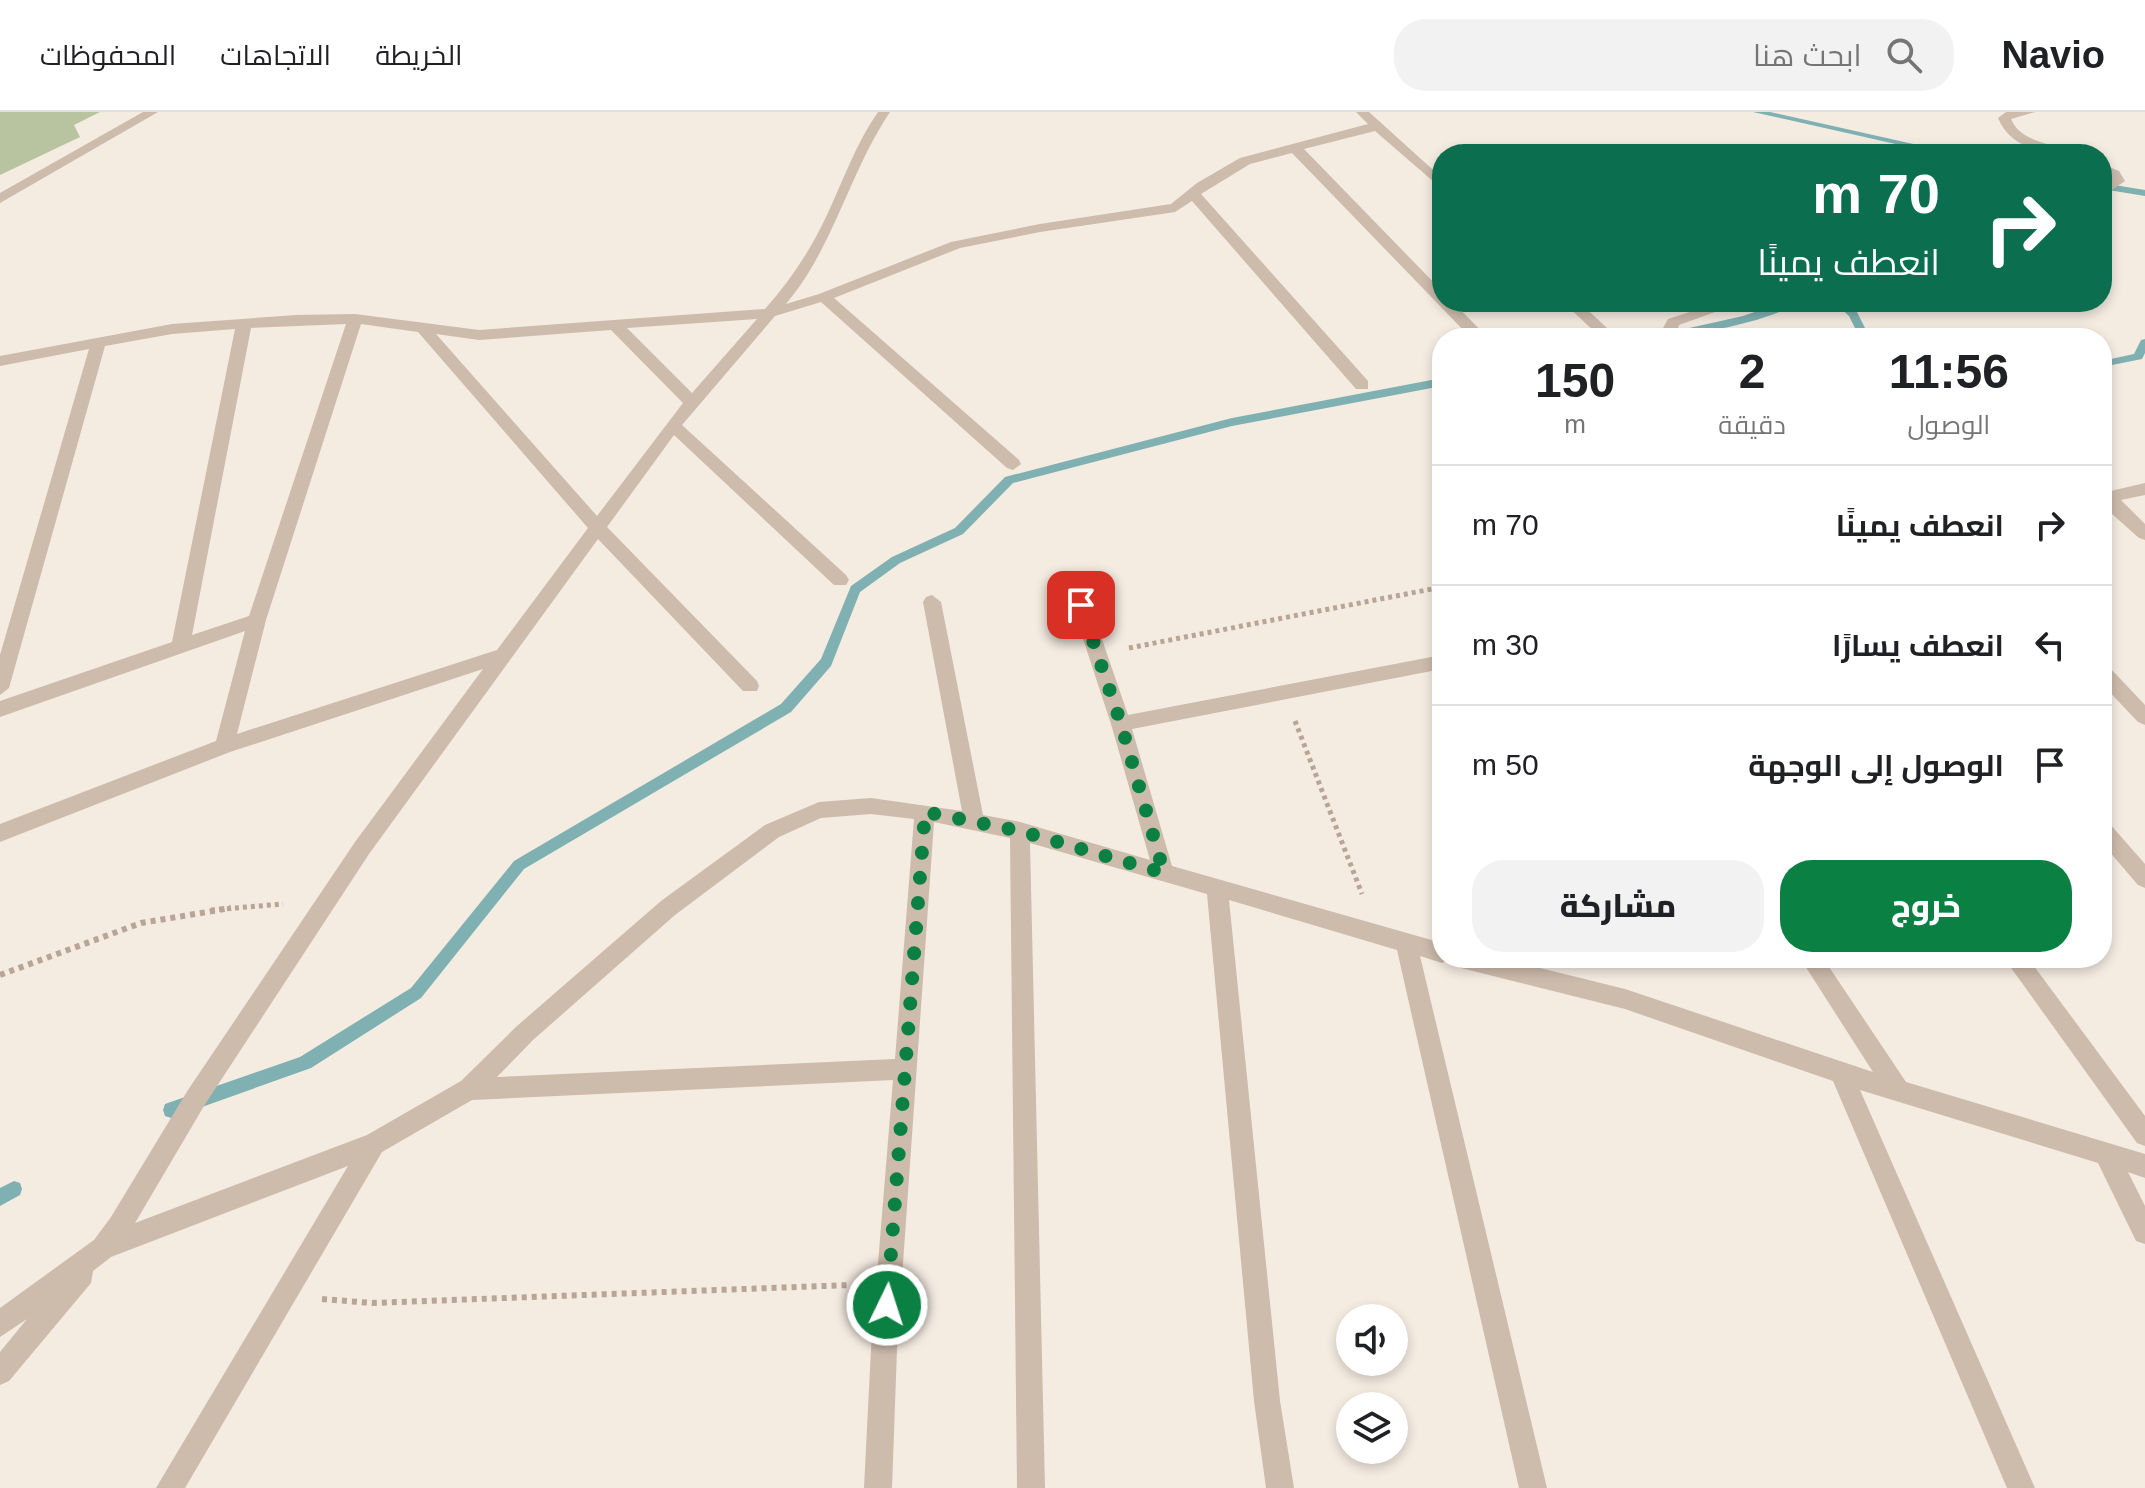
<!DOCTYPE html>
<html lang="ar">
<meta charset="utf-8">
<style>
:root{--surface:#fff;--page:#f2f2f2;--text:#202124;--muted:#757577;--line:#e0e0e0;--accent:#0b8043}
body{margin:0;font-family:Helvetica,Cairo,sans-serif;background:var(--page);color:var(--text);direction:rtl;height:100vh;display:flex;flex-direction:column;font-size:30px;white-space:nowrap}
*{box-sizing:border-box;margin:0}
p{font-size:26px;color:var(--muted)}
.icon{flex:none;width:44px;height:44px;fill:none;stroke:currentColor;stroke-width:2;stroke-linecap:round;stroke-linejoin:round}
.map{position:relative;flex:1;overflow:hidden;direction:ltr}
.panel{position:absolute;left:1432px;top:216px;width:680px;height:640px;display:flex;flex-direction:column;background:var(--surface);border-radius:32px;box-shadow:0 4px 12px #0003;direction:rtl}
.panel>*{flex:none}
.banner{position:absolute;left:1432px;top:32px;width:680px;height:168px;border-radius:32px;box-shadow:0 4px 12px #0003;direction:rtl;background:#0b6e4f;color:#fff;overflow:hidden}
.controls{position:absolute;left:1336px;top:1192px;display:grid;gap:16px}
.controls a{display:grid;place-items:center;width:72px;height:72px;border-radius:50%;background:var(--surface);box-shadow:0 4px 12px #0003;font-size:40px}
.pin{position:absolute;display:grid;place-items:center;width:68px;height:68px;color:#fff;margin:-34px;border-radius:16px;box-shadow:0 4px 12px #0006}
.me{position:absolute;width:88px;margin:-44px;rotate:4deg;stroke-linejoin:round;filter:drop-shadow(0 0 6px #0008)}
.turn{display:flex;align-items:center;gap:28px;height:168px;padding:0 40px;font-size:36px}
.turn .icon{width:104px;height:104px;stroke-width:2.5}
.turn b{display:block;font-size:56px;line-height:68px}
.eta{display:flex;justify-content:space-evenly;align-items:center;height:136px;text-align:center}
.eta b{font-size:48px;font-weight:800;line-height:56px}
.cta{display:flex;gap:16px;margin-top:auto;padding:16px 40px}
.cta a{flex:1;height:92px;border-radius:32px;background:var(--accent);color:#fff;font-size:32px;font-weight:800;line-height:92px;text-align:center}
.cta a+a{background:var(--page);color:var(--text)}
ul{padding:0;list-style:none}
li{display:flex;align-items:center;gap:24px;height:120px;padding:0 40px;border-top:2px solid var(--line)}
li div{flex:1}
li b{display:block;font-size:30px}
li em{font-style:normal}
header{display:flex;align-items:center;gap:48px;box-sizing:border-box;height:112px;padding:0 40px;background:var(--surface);border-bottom:2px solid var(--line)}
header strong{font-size:38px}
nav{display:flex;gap:44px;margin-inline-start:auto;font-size:28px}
.search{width:560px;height:72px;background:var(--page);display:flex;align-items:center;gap:20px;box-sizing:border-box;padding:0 28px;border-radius:32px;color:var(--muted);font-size:30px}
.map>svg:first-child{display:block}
.green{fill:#b8c4a0}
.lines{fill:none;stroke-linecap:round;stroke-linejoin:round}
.stream{fill:#7fb0b2;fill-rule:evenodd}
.path-far1{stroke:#b9a596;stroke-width:5;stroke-dasharray:4 4;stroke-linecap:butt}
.path{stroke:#b9a596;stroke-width:6;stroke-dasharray:5 5;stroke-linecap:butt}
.minor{fill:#cdbbac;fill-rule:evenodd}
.route{stroke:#0b8043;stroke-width:14;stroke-dasharray:0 25.2}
</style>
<header>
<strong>Navio</strong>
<div class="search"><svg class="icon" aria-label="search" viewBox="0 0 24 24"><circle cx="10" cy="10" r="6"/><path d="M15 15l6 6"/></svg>ابحث هنا</div>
<nav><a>الخريطة</a><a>الاتجاهات</a><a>المحفوظات</a></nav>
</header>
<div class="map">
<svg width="2145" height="1376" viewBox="0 0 2145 1376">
<rect width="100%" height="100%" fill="#f4ebe1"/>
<polygon class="green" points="0,0 100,0 74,13 80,25 0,63"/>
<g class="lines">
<g class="stream">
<polygon points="1753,0 1770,0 1958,42 1940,42"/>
<polygon points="2102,71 2145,78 2145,84 2102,77"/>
<path d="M1784 190H1799C1772 209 1686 226 1653 226L1658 223 1743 204Z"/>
<polygon points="1834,190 1845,190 1857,200 1870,226 1860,226 1849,204"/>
<polygon points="2145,227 2145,241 2142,247 2102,255 2102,249 2134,242 2141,228"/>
<polygon points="1442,266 1442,274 1232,314 1013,371 963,422 900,451 860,480 831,554 791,600 524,757 421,886 311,956 171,1006 165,1004 163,998 165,992 300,945 411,876 514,749 781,592 821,547 851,474 892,445 955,416 1005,365 1232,306"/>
<polygon points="14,1069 20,1071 22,1077 20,1083 0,1094 0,1076"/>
</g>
<g class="path-far1">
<polyline points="1129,536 1442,475"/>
<polyline points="1295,609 1362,782"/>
<polyline points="211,798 283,792"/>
</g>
<g class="path">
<polyline points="0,863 141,811 231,796"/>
<polyline points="322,1187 372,1191 851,1173"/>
</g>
<g class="minor">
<polygon points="143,0 158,0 0,91 0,81"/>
<path d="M878 0H890C849 61 834 135 786 192L819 182 951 130 1040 112 1171 92 1197 71 1240 46 1368 12 1356 0H1369L1442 66V77L1375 19 1304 37 1442 179V190H1453L1488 226H1471L1292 41 1250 52 1201 82 1368 269V277H1356L1192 89 1175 100 1040 120 960 136 834 186 1019 348 1021 352 1013 358 1007 356 821 190 775 204 682 313 846 463 849 468 846 473H834L674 323 607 415 757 569 759 574 757 579H743L598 427 369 742 204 994 135 1111 367 1023 461 969 517 914 661 789 765 713 819 690 871 686 962 699 923 490 926 485 932 483 941 490 983 703 1020 710 1150 748 1111 612 1064 469 1073 463 1082 469 1128 603 1442 543V557L1132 617 1172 754 1442 831V846H1500L1625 877 1873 960 1800 846H1823L1906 970 2145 1042V1066L2128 1060 2145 1094V1132L2136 1129 2098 1051 1860 978 2035 1376H2007L1833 969 1625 897 1461 856 1453 853 1450 846 1442 851 1420 844 1547 1376H1519L1397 838 1229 788 1280 1289 1294 1376H1266L1254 1289 1207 782 1030 731 1045 1376H1017L1010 726 934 710 897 1237 892 1376H864L871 1237 893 968 472 988 382 1040 185 1376H156L348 1054 111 1145 93 1159 91 1171 9 1269 0 1273V1240L27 1207 0 1225V1196L94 1128 111 1105 188 978 355 730 483 557 230 640 0 730V712L216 629 245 519 0 605V589L172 530 235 217 172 222 105 234 9 576 0 583V543L89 237 0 254V244L172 212 296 203 355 202 479 218 765 197C790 169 810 139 826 105 843 69 855 33 878 0ZM757 207 692 281 627 216ZM346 212 249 504 192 523 251 216ZM361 212 418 220 588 416 497 538 237 622 266 508ZM611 218 683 291 597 404 436 222 479 228ZM871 702 914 707 895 947 497 965 533 928 675 803 779 725 821 706Z"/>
<path d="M2006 0H2035L2011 7C2022 32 2051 29 2070 42 2041 42 2010 35 1998 6Z"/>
<polygon points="2102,52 2119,59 2125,69 2102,85 2102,75 2111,68 2102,61"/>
<polygon points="1563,190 1579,190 1607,216 1607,222 1597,222"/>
<polygon points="1721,190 1743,190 1679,213 1678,217 1686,226 1669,226 1662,218 1668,207"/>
<polygon points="2145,371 2145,383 2121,388 2145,412 2145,428 2139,426 2102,393 2102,381"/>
<polygon points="2102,553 2109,555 2145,593 2145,613 2138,610 2102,572"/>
<polygon points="2102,708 2109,711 2145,752 2145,776 2138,773 2102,731"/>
<polygon points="2004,846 2028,846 2145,1004 2145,1034 2137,1031"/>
</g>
</g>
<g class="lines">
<polyline class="route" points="887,1193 925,700 1020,719 1164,761 1121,612 1081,493"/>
</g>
</svg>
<div class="controls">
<a><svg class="icon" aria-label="sound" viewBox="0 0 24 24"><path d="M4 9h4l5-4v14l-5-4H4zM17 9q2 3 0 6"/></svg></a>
<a><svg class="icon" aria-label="layers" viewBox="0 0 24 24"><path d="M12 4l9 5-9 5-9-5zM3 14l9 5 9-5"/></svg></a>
</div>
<div class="pin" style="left:1081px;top:493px;background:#d93025"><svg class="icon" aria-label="arrive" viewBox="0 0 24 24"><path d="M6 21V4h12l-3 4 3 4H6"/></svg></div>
<svg class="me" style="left:887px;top:1193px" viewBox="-20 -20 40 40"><circle r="17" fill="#0b8043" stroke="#fff" stroke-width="3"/><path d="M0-11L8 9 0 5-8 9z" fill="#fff"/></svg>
<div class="banner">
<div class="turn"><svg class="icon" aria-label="right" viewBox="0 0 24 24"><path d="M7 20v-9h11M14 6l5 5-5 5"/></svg><div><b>70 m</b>انعطف يمينًا</div></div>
</div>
<section class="panel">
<div class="eta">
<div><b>11:56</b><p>الوصول</p></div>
<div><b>2</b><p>دقيقة</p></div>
<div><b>150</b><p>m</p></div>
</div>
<ul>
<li><svg class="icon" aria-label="right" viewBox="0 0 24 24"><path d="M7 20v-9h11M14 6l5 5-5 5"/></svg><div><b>انعطف يمينًا</b></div><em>70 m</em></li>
<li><svg class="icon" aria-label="left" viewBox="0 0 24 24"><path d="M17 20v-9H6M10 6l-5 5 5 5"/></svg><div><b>انعطف يسارًا</b></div><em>30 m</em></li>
<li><svg class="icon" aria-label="arrive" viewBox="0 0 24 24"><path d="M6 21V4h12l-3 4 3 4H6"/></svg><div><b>الوصول إلى الوجهة</b></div><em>50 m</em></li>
</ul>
<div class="cta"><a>خروج</a><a>مشاركة</a></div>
</section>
</div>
